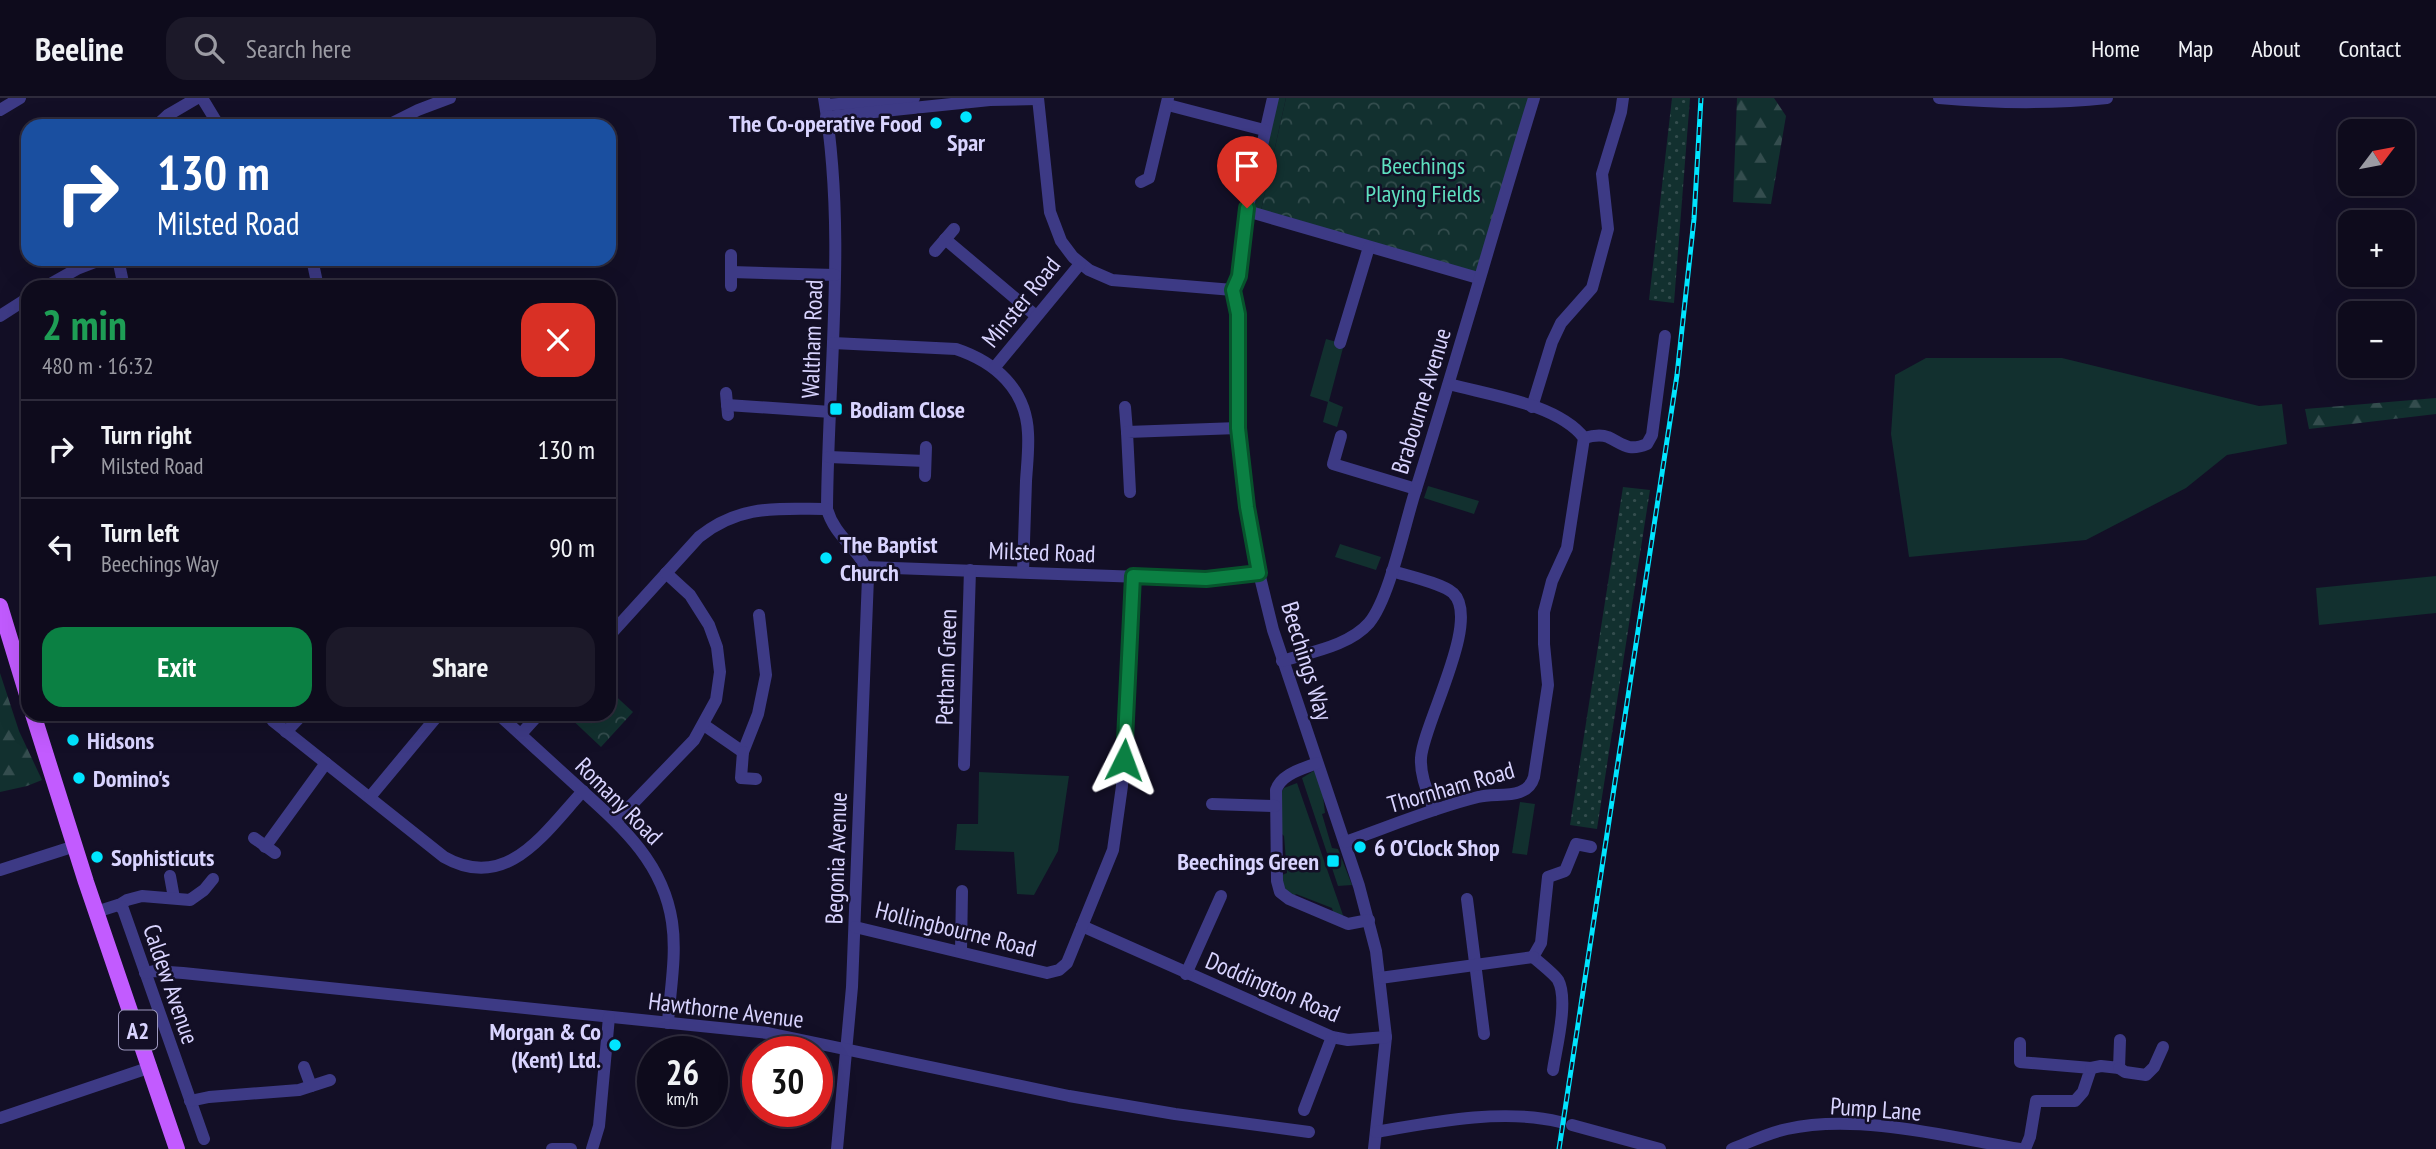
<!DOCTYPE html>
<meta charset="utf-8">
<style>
:root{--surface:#0e0b1c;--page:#1c1929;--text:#f1f3f6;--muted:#9b9ba3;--line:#2e2b3b;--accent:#0b8043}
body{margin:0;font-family:"PT Sans Narrow",sans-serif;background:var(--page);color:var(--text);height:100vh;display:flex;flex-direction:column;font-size:26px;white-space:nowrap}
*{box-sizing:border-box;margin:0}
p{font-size:23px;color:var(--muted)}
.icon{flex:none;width:38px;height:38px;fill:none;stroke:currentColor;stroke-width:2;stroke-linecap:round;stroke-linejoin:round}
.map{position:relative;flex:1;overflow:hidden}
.details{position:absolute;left:21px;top:182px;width:595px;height:441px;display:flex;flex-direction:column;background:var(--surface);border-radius:21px;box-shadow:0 7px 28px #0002,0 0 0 2px var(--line)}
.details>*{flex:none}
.guide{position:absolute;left:21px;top:21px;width:595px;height:147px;border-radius:21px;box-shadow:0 7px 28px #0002,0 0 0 2px var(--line);background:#1a4fa0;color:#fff;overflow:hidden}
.needle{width:46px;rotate:58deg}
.controls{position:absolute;left:2338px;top:21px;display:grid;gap:14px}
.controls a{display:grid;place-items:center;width:77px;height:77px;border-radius:14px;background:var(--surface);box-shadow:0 7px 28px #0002,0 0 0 2px var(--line);font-size:35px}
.speed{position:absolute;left:637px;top:938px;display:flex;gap:14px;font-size:35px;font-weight:700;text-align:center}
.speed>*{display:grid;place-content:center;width:91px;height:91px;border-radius:50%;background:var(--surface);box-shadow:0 7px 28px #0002,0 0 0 2px var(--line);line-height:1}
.speed small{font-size:18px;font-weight:400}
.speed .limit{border:10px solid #d22;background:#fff;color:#111}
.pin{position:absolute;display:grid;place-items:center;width:60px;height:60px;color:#fff;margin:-72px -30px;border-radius:50% 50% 50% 0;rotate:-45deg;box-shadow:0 0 7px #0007}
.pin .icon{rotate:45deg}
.me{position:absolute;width:77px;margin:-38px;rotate:3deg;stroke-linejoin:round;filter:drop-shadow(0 0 5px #0008)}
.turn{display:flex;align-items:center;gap:24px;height:147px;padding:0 21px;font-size:32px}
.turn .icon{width:91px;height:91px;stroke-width:2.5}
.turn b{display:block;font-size:49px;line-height:60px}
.round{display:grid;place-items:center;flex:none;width:74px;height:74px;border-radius:21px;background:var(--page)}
.headline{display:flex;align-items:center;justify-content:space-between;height:119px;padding:0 21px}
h1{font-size:42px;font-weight:700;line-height:52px;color:#1e9e55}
.action{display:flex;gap:14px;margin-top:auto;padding:14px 21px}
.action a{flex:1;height:80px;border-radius:21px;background:var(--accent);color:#fff;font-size:28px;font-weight:700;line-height:80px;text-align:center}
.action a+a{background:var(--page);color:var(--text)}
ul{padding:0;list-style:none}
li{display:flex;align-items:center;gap:21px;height:98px;padding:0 21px;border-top:2px solid var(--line)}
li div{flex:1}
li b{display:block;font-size:26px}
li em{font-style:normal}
header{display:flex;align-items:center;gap:42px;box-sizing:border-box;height:98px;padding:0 35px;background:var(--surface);border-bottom:2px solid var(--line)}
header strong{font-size:33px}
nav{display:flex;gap:38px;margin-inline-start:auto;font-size:24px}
.search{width:490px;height:63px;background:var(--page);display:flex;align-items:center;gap:18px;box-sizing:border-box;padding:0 24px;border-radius:21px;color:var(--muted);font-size:26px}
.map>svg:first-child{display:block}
.grass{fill:#12302f}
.forest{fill:url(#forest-firs)}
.park{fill:url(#park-crowns)}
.garden{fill:url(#garden-dots)}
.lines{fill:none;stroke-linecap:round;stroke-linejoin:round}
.minor{stroke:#3d3a85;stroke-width:12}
.major{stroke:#c25bff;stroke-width:16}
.rail-casing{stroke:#00e5ff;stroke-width:5}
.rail{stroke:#130f26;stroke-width:2.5;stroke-dasharray:8;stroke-linecap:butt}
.route-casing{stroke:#07532c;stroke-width:18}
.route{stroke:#0b8043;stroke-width:12}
.poi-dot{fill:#00e5ff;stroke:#130f26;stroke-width:2.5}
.labels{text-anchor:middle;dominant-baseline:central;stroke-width:5;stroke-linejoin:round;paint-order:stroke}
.shield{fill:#130f26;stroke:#9e99be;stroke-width:2}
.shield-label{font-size:23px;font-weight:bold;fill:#d9d4ff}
.poi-label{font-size:24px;font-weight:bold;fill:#d9d4ff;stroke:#130f26;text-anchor:start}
.park-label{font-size:24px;fill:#5fe0c0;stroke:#130f26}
.street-label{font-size:24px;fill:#d9d4ff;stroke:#130f26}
</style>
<header>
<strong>Beeline</strong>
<div class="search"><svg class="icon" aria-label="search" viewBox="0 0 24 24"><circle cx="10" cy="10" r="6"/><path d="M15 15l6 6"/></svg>Search here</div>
<nav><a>Home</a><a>Map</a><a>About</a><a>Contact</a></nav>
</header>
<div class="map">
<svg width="2436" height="1051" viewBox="0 0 2436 1051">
<defs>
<pattern id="forest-firs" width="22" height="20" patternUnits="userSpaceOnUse" patternTransform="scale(1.75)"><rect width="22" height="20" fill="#12302f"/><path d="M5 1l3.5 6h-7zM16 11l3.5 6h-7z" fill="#344d4e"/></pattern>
<pattern id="park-crowns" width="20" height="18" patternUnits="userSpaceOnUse" patternTransform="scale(1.75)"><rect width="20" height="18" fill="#12302f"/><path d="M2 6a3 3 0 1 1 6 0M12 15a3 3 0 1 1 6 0" fill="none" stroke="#344d4e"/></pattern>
<pattern id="garden-dots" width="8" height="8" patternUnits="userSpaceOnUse" patternTransform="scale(1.75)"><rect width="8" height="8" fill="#12302f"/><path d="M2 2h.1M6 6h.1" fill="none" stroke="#344d4e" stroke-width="1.8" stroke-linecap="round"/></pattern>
</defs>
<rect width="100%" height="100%" fill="#130f26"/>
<g class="grass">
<polygon points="1273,0 1286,0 1260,117 1247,113"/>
<polygon points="1326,241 1344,246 1329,303 1343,309 1337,329 1323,324 1328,304 1310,298"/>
<polygon points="1926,260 2062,260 2259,308 2282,306 2287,346 2227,357 2186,390 2086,442 1909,459 1891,336 1895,277"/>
<polygon points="1428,388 1479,403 1474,416 1424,400"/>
<polygon points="1340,446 1381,459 1376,472 1335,459"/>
<polygon points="2436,478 2436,515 2319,527 2316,490"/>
<polygon points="1315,672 1323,698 1325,715 1322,716 1332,750 1338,751 1352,787 1338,788 1302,680"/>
<polygon points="979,674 1069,678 1058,753 1034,797 1017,796 1014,754 955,752 957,726 978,726"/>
<polygon points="1297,685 1344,820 1334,817 1332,810 1296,796 1293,799 1283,788 1282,777 1287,775 1284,738 1280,734 1281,695 1284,690"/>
<polygon points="1520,704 1535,706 1527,757 1512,755"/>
</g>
<g class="forest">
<polygon points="1737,0 1774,0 1786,18 1771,106 1733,104"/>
<polygon points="2436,300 2436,316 2309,331 2305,311"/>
<polygon points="0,575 19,633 42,682 27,688 0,694"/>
</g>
<g class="park">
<polygon points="1286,0 1534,0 1478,180 1260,117"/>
<polygon points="609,592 633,614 601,649 566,616 609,616"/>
</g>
<g class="garden">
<polygon points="1672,0 1690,0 1674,205 1649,202"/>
<polygon points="1623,389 1650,392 1597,731 1570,727"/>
</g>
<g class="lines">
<g class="minor">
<polyline points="202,0 216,23"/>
<path d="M824 0C847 136 828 275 827 411 835 441 865 454 868 479L852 889 837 1051"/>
<polyline points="1038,0 1050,114 1061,143 1073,159 1089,172 1112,182 1233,192"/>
<polyline points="1273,0 1247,113 1239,178 1233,192 1238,216 1238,330 1242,371 1259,475 1273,532 1359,788 1376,853 1386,939 1374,1051"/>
<path d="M1939 0C1994 5 2051 6 2107 0"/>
<polyline points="826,7 914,0"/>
<polyline points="1168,7 1264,32"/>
<polyline points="0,12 20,0"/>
<polyline points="826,19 990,2 1038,1"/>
<polyline points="156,28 168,17 197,0"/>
<polyline points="386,28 418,12 450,0"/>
<polyline points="1141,84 1149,80 1168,0"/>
<polyline points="1247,113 1478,180"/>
<polyline points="945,141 1035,217"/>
<polyline points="935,153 954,131"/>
<polyline points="118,161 124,189"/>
<polyline points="312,161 318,189"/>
<polyline points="731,174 835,177"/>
<polyline points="731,188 731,157"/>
<polyline points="45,189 77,171 103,161"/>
<polyline points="0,218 28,200"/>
<path d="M833 245 956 251C995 264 1026 291 1028 335 1029 351 1027 367 1026 383 1025 414 1024 444 1023 474"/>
<polyline points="1340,245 1369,149"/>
<polyline points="995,269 1080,166"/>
<polyline points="726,295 728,317"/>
<polyline points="727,307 831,314"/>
<polyline points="1125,309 1127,334"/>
<polyline points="1532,309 1552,244 1561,225 1592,190 1608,131 1602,76 1621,14 1623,0"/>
<polyline points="1341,338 1333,366 1416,391"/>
<path d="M1584 340C1591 338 1600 336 1608 339 1623 346 1628 354 1647 346L1652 337 1665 238"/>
<polyline points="829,359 925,363"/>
<polyline points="925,378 926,349"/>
<polyline points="1130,394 1127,334 1238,330"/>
<polyline points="866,469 1196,481 1236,479 1259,475"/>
<path d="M1392 473C1408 478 1441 485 1453 495 1482 522 1423 626 1421 660 1420 678 1428 695 1434 712"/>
<path d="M609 538 699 439C740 406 777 411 827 411"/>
<path d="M1282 563C1310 554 1349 548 1369 525 1390 500 1405 424 1416 391 1457 261 1494 130 1534 0"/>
<path d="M268 616 273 623 444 759C507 795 545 734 583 693"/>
<path d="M498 616C524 640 551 664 577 688 620 727 663 763 672 824 677 857 670 892 668 925"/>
<polyline points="704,627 743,654 758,616 766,577 759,517"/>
<polyline points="286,634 303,616"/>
<polyline points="521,636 539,616"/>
<polyline points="743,654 741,680 756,681"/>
<path d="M1317 665C1302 671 1281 676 1276 692L1277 783 1280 794 1289 801 1348 826 1369 822"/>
<polyline points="964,667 970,472"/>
<polyline points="370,699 439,616"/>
<polyline points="1212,706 1275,708"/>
<polyline points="616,723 694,642 716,602 720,574 717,549 709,527 690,497 666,475"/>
<polyline points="254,740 275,755"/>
<path d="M1345 744C1388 729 1433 710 1478 699 1497 694 1527 703 1534 679L1548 587 1544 546V514L1552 483 1567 450 1584 340C1558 306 1489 297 1449 286"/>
<polyline points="265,749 326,665"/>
<polyline points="0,772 75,748"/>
<polyline points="170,778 174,800"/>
<polyline points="1467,801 1484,936"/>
<polyline points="119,807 127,802 142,798 190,802 204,792 213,781"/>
<polyline points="96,814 118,807 123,811 204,1041"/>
<polyline points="1082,828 1332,939 1348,942 1386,939"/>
<polyline points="855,829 1047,875 1059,872 1067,865 1113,752 1122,688 1133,479"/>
<polyline points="961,853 962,793"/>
<polyline points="1533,859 1541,845 1548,779 1565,773 1576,746 1591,749"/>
<path d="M1533 859C1539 864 1555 877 1558 882 1569 902 1556 951 1553 972"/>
<polyline points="145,875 154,873 183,875 768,935 1069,998 1175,1016 1309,1034"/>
<polyline points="1186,876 1221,798"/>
<polyline points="1380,880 1533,859"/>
<polyline points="2020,945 2020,964 2091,970 2083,994 2075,1003 2036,1003 2030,1039 2025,1051"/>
<polyline points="304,969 311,988"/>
<polyline points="2091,970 2101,968 2119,970 2120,942"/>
<polyline points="2119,970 2125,974 2146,977 2154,969 2163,949"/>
<polyline points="190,1003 209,999 299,992 330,982"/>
<polyline points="1304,1012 1332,939"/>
<polyline points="0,1020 151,969"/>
<polyline points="1572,1027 1660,1051"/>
<path d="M1376 1034C1433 1024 1504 1010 1560 1024"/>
<polyline points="552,1051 571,1051"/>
<polyline points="592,1051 599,1028 609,919"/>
<path d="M1732 1051C1750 1044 1768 1035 1787 1031 1857 1015 1950 1039 2020 1051"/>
</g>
<g class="major">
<polyline points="0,508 28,600"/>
<polyline points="33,616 86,784 177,1051"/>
</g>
<g class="rail-casing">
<polyline id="rail" points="1559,1051 1677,277 1694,121 1701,0"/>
</g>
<use href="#rail" class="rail"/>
</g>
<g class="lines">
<g class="route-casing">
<polyline id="route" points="1124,662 1133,478 1206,481 1259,475 1247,409 1238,330 1238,216 1233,192 1239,178 1247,110"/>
</g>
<use href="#route" class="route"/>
</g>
<g class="poi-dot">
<circle cx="966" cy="19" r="7"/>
<circle cx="936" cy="25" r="7"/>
<rect x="829" y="304" width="14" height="14" rx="3.5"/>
<circle cx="826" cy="460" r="7"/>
<circle cx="73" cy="642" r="7"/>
<circle cx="79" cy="680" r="7"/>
<circle cx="1360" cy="749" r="7"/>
<circle cx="97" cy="759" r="7"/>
<rect x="1326" y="756" width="14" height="14" rx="3.5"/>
<circle cx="615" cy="947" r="7"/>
</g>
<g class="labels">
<rect class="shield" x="119" y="912.5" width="38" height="39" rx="5"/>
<g class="shield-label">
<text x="138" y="932">A2</text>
</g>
<g class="poi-label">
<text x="922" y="25" text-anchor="end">The Co-operative Food</text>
<text x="966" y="44" text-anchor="middle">Spar</text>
<text x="850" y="311">Bodiam Close</text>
<text x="840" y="446">The Baptist<tspan x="840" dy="28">Church</tspan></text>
<text x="87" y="642">Hidsons</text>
<text x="93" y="680">Domino's</text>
<text x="1374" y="749">6 O'Clock Shop</text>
<text x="111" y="759">Sophisticuts</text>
<text x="1319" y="763" text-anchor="end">Beechings Green</text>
<text x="601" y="933" text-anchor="end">Morgan &amp; Co<tspan x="601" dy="28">(Kent) Ltd.</tspan></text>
</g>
<g class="park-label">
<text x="1423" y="67">Beechings<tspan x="1423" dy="28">Playing Fields</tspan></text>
</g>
<g class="street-label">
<text transform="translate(1021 204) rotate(-51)">Minster Road</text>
<text transform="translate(812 241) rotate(-88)">Waltham Road</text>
<text transform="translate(1421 303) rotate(-73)">Brabourne Avenue</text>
<text transform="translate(1042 454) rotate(2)">Milsted Road</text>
<text transform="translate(1307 563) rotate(73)">Beechings Way</text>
<text transform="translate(946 569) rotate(-88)">Petham Green</text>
<text transform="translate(1451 689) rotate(-16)">Thornham Road</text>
<text transform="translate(619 703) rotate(45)">Romany Road</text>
<text transform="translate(836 760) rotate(-88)">Begonia Avenue</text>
<text transform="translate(956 831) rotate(14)">Hollingbourne Road</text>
<text transform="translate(171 886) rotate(71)">Caldew Avenue</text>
<text transform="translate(1273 889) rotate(23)">Doddington Road</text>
<text transform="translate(726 912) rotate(7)">Hawthorne Avenue</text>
<text transform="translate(1876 1011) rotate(4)">Pump Lane</text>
</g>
</g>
</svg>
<div class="controls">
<a><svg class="needle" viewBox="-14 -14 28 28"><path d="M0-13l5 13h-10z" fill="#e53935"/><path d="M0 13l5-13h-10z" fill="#9b9ba3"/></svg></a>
<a>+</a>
<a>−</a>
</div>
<div class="speed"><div>26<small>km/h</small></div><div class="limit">30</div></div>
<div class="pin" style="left:1247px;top:110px;background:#d93025"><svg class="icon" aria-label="arrive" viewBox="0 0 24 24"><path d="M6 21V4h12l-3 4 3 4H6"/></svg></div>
<svg class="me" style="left:1124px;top:662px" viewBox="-20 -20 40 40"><path d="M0-17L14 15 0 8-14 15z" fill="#0b8043" stroke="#fff" stroke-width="4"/></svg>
<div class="guide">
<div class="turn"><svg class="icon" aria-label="right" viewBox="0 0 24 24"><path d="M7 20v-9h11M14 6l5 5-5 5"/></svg><div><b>130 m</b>Milsted Road</div></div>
</div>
<section class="details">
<div class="headline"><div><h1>2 min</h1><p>480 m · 16:32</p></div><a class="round" style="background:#d93025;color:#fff"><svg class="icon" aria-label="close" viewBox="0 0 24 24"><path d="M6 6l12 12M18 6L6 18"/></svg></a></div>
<ul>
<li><svg class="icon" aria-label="right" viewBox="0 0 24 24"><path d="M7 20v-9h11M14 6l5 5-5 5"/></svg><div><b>Turn right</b><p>Milsted Road</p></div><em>130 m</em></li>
<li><svg class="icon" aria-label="left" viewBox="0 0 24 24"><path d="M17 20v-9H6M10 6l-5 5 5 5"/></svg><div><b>Turn left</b><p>Beechings Way</p></div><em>90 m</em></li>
</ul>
<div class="action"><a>Exit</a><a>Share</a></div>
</section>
</div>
